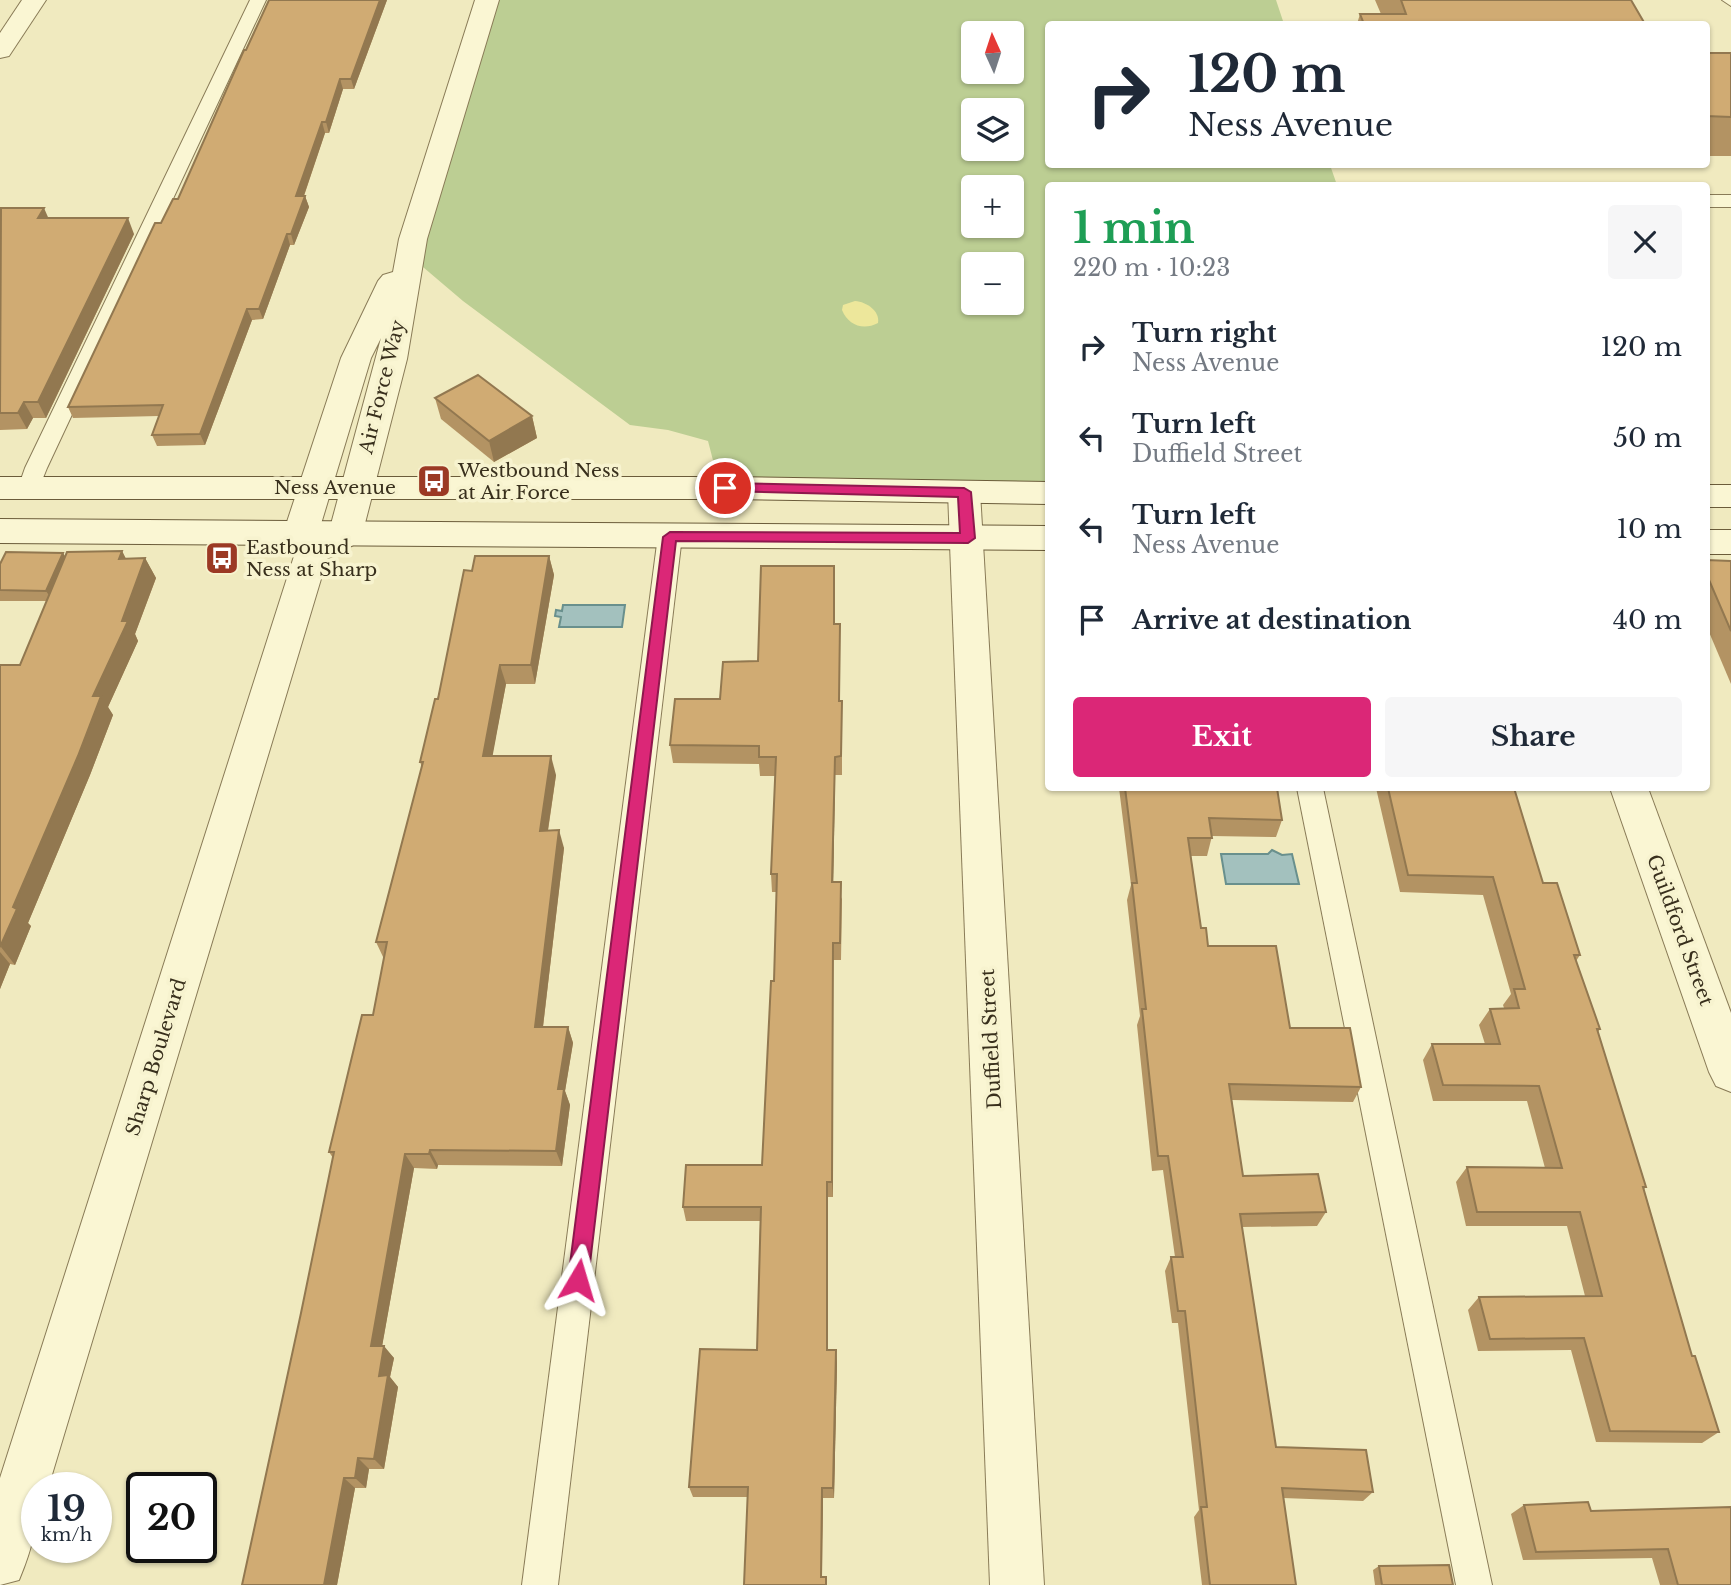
<!DOCTYPE html>
<meta charset="utf-8">
<style>
:root{--surface:#fff;--page:#f6f6f7;--text:#1f2937;--muted:#747a83;--accent:#db2777}
body{margin:0;font-family:"Libre Baskerville",serif;background:var(--page);color:var(--text);height:100vh;display:flex;flex-direction:column;font-size:26px;white-space:nowrap}
*{box-sizing:border-box;margin:0}
p{font-size:23px;color:var(--muted)}
.icon{flex:none;width:38px;height:38px;fill:none;stroke:currentColor;stroke-width:2;stroke-linecap:round;stroke-linejoin:round}
.map{position:relative;flex:1;overflow:hidden}
.details{position:absolute;left:1045px;top:182px;width:665px;height:609px;display:flex;flex-direction:column;background:var(--surface);border-radius:7px;box-shadow:0 2px 5px #0004}
.details>*{flex:none}
.hud{position:absolute;left:1045px;top:21px;width:665px;height:147px;border-radius:7px;box-shadow:0 2px 5px #0004;background:#fff;color:var(--text);overflow:hidden}
.needle{width:46px;rotate:357deg}
.tools{position:absolute;left:961px;top:21px;display:grid;gap:14px}
.tools a{display:grid;place-items:center;width:63px;height:63px;border-radius:7px;background:var(--surface);box-shadow:0 2px 5px #0004;font-size:35px}
.speed{position:absolute;left:21px;top:1472px;display:flex;gap:14px;font-size:35px;font-weight:700;text-align:center}
.speed>*{display:grid;place-content:center;width:91px;height:91px;border-radius:50%;background:var(--surface);box-shadow:0 2px 5px #0004;line-height:1}
.speed small{font-size:18px;font-weight:400}
.speed .limit{border:4px solid #111;border-radius:10px;background:#fff;color:#111}
.pin{position:absolute;display:grid;place-items:center;width:60px;height:60px;color:#fff;margin:-30px;border:4px solid #fff;border-radius:50%;box-shadow:0 2px 7px #0007}
.me{position:absolute;width:77px;margin:-38px;rotate:7deg;stroke-linejoin:round;filter:drop-shadow(0 0 5px #0008)}
.turn{display:flex;align-items:center;gap:24px;height:147px;padding:0 28px;font-size:32px}
.turn .icon{width:91px;height:91px;stroke-width:2.5}
.turn b{display:block;font-size:49px;line-height:60px}
.round{display:grid;place-items:center;flex:none;width:74px;height:74px;border-radius:7px;background:var(--page)}
.summary{display:flex;align-items:center;justify-content:space-between;height:119px;padding:0 28px}
h1{font-size:42px;font-weight:700;line-height:52px;color:#1e9e55}
.primary-button{display:flex;gap:14px;margin-top:auto;padding:14px 28px}
.primary-button a{flex:1;height:80px;border-radius:7px;background:var(--accent);color:#fff;font-size:28px;font-weight:700;line-height:80px;text-align:center}
.primary-button a+a{background:var(--page);color:var(--text)}
ul{padding:0;list-style:none}
li{display:flex;align-items:center;gap:21px;height:91px;padding:0 28px}
li div{flex:1}
li b{display:block;font-size:26px}
li em{font-style:normal}
.map>svg:first-child{display:block}
.green{fill:#bcce93;fill-rule:evenodd}
.sand{fill:#ede79b}
.water{fill:#a3c1be;stroke:#69908d;stroke-width:2}
.lines{fill:none;stroke-linecap:round;stroke-linejoin:round}
.service-casing{stroke:#897b57;stroke-width:2}
.minor-casing{stroke:#897b57;stroke-width:2}
.secondary-casing{stroke:#6b5c3a;stroke-width:2}
.service{fill:#faf6d3;fill-rule:evenodd}
.minor{fill:#faf6d3;fill-rule:evenodd}
.secondary{fill:#faf6d3;fill-rule:evenodd}
.wall{fill:#b39363}
.shaded-wall{fill:#927850}
.building{fill:#d0ab73;stroke:#927850;stroke-width:2}
.route{fill:#db2777;stroke:#8e194d;stroke-width:2}
.labels{text-anchor:middle;dominant-baseline:central;stroke-width:7;stroke-linejoin:round;paint-order:stroke}
.street-label{font-size:19px;fill:#382f1c;stroke:#f7f3cf}
.poi-label{font-size:19px;fill:#382f1c;stroke:#f7f3cf;text-anchor:start}
</style>
<div class="map">
<svg width="1731" height="1585" viewBox="0 0 1731 1585">
<rect width="100%" height="100%" fill="#f0eabf"/>
<path class="green" d="M487 0H1276L1284 24H1048V164L1330 165 1337 185 1048 186V493L725 488 715 468 708 441 668 430 630 425 463 301 410 256ZM973 33H1012V72H973ZM973 110H1012V149H973ZM973 187H1012V226H973ZM973 264H1012V303H973Z"/>
<path class="sand" d="M855 301C867 302 880 311 878 323 863 331 848 325 842 310L843 305Z"/>
<g class="water">
<polygon points="563,605 625,605 622,627 559,627 561,617 555,616 556,610 562,611"/>
<polygon points="1272,850 1282,855 1292,854 1299,884 1226,884 1221,854 1268,854"/>
</g>
<g class="lines">
<g class="service-casing">
<g id="service">
<polygon points="250,0 266,0 47,468 37,493 29,496 21,493 18,488 25,468"/>
<polygon points="1722,0 1731,0 1731,6"/>
<rect x="1706" y="195" width="25" height="12"/>
<polygon points="670,528 678,530 682,536 558,1585 522,1585 658,536 662,530"/>
<polygon points="1297,788 1323,788 1492,1585 1456,1585"/>
</g>
</g>
<g class="minor-casing">
<g id="minor">
<polygon points="22,0 46,0 9,56 0,58 0,33"/>
<path d="M475 0H499L427 239 407 359 362 535 357 543 327 559 48 1488H37C37 1526 34 1544 19 1580L0 1585V1478L295 553 283 534 341 358 378 281 383 275 393 272 399 239ZM381 338 330 528 318 534 371 358Z"/>
<polygon points="964,481 976,484 980,492 1044,1585 990,1585 948,492 952,484"/>
<polygon points="1610,788 1648,788 1731,1013 1731,1092 1716,1086 1709,1072"/>
</g>
</g>
<g class="secondary-casing">
<g id="secondary">
<polygon points="0,477 725,477 1048,482 1048,504 725,499 0,499"/>
<rect x="1706" y="485" width="25" height="22"/>
<polygon points="0,519 1048,526 1048,550 0,543"/>
<rect x="1706" y="530" width="25" height="24"/>
</g>
</g>
<use href="#service" class="service"/>
<use href="#minor" class="minor"/>
<use href="#secondary" class="secondary"/>
</g>
<g class="wall">
<polygon points="387,0 354,89 343,89 329,133 325,133 304,196 305,196 309,207 294,245 290,245 263,319 252,320 205,445 157,446 152,435 159,416 73,418 68,407 161,223 178,199 246,50"/>
<polygon points="1375,0 1631,0 1645,24 1357,24 1360,14 1381,14"/>
<rect x="1706" y="53" width="25" height="103"/>
<polygon points="0,209 134,234 46,418 33,418 27,429 0,430"/>
<polygon points="435,398 532,416 537,438 494,462 441,419"/>
<polygon points="122,551 126,559 145,558 156,578 135,634 138,641 108,707 113,715 90,775 28,923 31,926 15,965 10,964 0,989 0,665 20,665 47,601 0,601 0,564 63,553 65,556"/>
<polygon points="549,556 554,575 535,684 506,684 492,756 556,775 548,831 564,848 543,1027 568,1027 573,1043 565,1091 570,1105 562,1166 438,1165 437,1169 414,1168 382,1346 394,1358 390,1377 398,1387 384,1469 369,1469 366,1488 355,1488 337,1585 301,1313 333,1158 329,1152 373,1015 384,959 376,942 422,767 420,762 472,571"/>
<polygon points="1706,560 1731,561 1731,684 1706,625"/>
<polygon points="840,624 840,701 842,720 842,775 835,775 833,882 842,899 841,960 833,960 833,1197 828,1197 828,1350 836,1350 837,1363 834,1498 823,1498 822,1577 827,1585 748,1497 693,1497 689,1487 757,1350 760,1221 686,1221 683,1207 762,1165 774,981 777,892 772,892 771,874 775,776 760,776 759,764 673,763 670,745 720,699 758,661"/>
<polygon points="1119,788 1277,788 1282,820 1276,837 1212,836 1207,856 1191,856 1201,928 1208,946 1290,1028 1361,1087 1353,1102 1232,1100 1243,1176 1326,1212 1317,1226 1242,1227 1276,1447 1373,1492 1363,1501 1283,1498 1296,1585 1202,1585 1194,1517 1199,1510 1178,1323 1172,1323 1165,1271 1171,1257 1175,1257 1163,1170 1152,1171 1137,1025 1140,1016 1127,900 1131,885"/>
<polygon points="1376,788 1514,788 1543,883 1580,955 1576,961 1600,1029 1598,1032 1646,1187 1644,1189 1692,1356 1719,1432 1702,1443 1596,1442 1571,1350 1478,1351 1468,1310 1479,1297 1585,1296 1567,1226 1466,1226 1456,1182 1467,1167 1545,1168 1527,1101 1433,1101 1423,1060 1432,1044 1485,1044 1479,1025 1490,1009 1504,1008 1503,1005 1511,994 1483,895 1400,892"/>
<polygon points="1524,1505 1591,1511 1731,1507 1731,1585 1660,1585 1652,1558 1523,1560 1511,1514"/>
<polygon points="1379,1566 1453,1585 1375,1585 1373,1570"/>
</g>
<g class="shaded-wall">
<polygon points="380,0 387,0 354,89 351,79"/>
<polygon points="340,79 343,89 329,133 326,122"/>
<polygon points="322,122 325,133 300,207 296,196"/>
<polygon points="305,196 309,207 294,245 291,234"/>
<polygon points="44,208 51,224 38,218"/>
<polygon points="128,218 134,234 46,418 38,402"/>
<polygon points="287,234 290,245 263,319 259,309"/>
<polygon points="247,309 252,320 205,445 200,434"/>
<polygon points="24,402 33,418 27,429 18,413"/>
<polygon points="532,416 537,438 494,462 489,441"/>
<polygon points="122,551 132,571 119,559"/>
<polygon points="63,553 69,564 53,601 46,591"/>
<polygon points="549,556 554,575 535,684 531,665"/>
<polygon points="145,558 156,578 135,634 138,641 108,707 113,715 90,775 28,923 31,926 15,965 1,947 13,907"/>
<polygon points="500,665 506,684 489,775 483,756"/>
<polygon points="551,756 556,775 545,849 540,831"/>
<polygon points="835,757 835,775 833,899 832,882"/>
<polygon points="559,830 564,848 541,1043 535,1027"/>
<polygon points="833,943 833,1197 832,1182"/>
<polygon points="0,952 10,964 0,989"/>
<polygon points="568,1027 573,1043 565,1091 570,1105 562,1166 556,1151 558,1089"/>
<polygon points="430,1150 438,1165 437,1169 429,1154"/>
<polygon points="405,1154 414,1168 380,1358 371,1346"/>
<polygon points="827,1182 828,1197 828,1362 827,1350"/>
<polygon points="384,1346 394,1358 390,1377 398,1387 384,1469 374,1459 379,1376"/>
<polygon points="836,1350 837,1363 834,1498 833,1488"/>
<polygon points="358,1458 369,1469 366,1488 355,1478"/>
<polygon points="344,1478 355,1488 337,1585 324,1585"/>
<polygon points="822,1488 823,1498 821,1585 821,1577"/>
</g>
<g class="building">
<polygon points="269,0 380,0 351,79 340,79 326,122 322,122 296,196 305,196 291,234 287,234 259,309 247,309 200,434 152,435 163,405 68,407 155,223 161,223 173,199 178,199 244,50 246,50"/>
<polygon points="1401,0 1631,0 1645,24 1364,24 1360,14 1406,14"/>
<polygon points="1706,53 1731,53 1731,117 1706,116"/>
<polygon points="1,208 44,208 38,218 128,218 38,402 24,402 18,413 0,413"/>
<polygon points="478,375 532,416 489,441 435,398"/>
<polygon points="122,551 119,559 145,558 122,621 128,621 93,696 101,696 78,756 13,907 17,909 0,947 0,665 20,665 67,552"/>
<polygon points="6,552 63,553 46,591 0,590 0,564"/>
<polygon points="475,556 549,556 531,665 500,665 483,756 551,756 540,831 559,830 535,1027 568,1027 558,1089 564,1089 556,1151 430,1150 429,1154 405,1154 371,1346 384,1346 379,1376 388,1375 374,1459 358,1458 355,1478 344,1478 324,1585 242,1585 301,1313 334,1152 329,1152 362,1015 373,1015 387,942 376,942 423,762 420,762 435,699 438,699 464,570 472,571"/>
<polygon points="1706,560 1731,561 1731,631 1706,573"/>
<polygon points="761,566 834,566 834,624 840,624 839,701 842,701 841,756 835,757 832,882 841,882 840,943 833,943 832,1182 827,1182 827,1350 836,1350 833,1488 822,1488 821,1577 826,1577 826,1585 744,1585 748,1487 689,1487 700,1349 757,1350 761,1207 683,1207 686,1165 762,1165 771,981 774,981 777,874 771,874 776,757 759,757 759,746 670,745 675,699 720,699 723,662 758,661"/>
<polygon points="1125,788 1277,788 1282,820 1209,818 1212,838 1188,838 1201,928 1206,928 1208,946 1276,946 1290,1028 1350,1028 1361,1087 1229,1084 1243,1176 1318,1174 1326,1212 1240,1214 1276,1447 1366,1450 1373,1492 1282,1488 1296,1585 1210,1585 1201,1507 1207,1507 1185,1311 1178,1311 1171,1257 1183,1257 1168,1156 1158,1156 1142,1009 1146,1009 1132,883 1137,883"/>
<polygon points="1388,788 1514,788 1543,883 1557,883 1580,955 1574,955 1600,1029 1597,1029 1646,1187 1643,1187 1692,1356 1695,1356 1719,1432 1610,1431 1584,1338 1490,1339 1479,1297 1602,1296 1580,1212 1477,1212 1467,1167 1562,1168 1539,1086 1443,1085 1432,1044 1500,1044 1490,1009 1519,1008 1514,989 1525,989 1493,877 1408,875"/>
<polygon points="1588,1502 1591,1511 1731,1507 1731,1585 1678,1585 1668,1549 1536,1552 1524,1505"/>
<polygon points="1449,1565 1453,1585 1382,1585 1379,1566"/>
</g>
<polygon class="route" points="725,483 964,488 971,492 975,538 968,543 676,541 588,1280 585,1287 578,1290 571,1287 568,1280 663,537 670,532 960,533 958,497 720,491 720,485"/>
<defs>
<g id="bus-square" transform="scale(1.75)"><rect x="-9" y="-9" width="18" height="18" rx="4" fill="#9b3924" stroke="#f7f3cf"/><path d="M-5-6H5V4H4V6H2V4H-2V6H-4V4H-5ZM-3.5-4V0h7V-4ZM-3.5 1.2v1.5H-2V1.2ZM2 1.2v1.5H3.5V1.2Z" fill="#fff"/></g>
</defs>
<g fill-rule="evenodd">
<use href="#bus-square" x="434" y="481"/>
<use href="#bus-square" x="222" y="558"/>
</g>
<g class="labels">
<g class="street-label">
<text transform="translate(382 387) rotate(-76)">Air Force Way</text>
<text x="335" y="487">Ness Avenue</text>
<text transform="translate(1680 930) rotate(70)">Guildford Street</text>
<text transform="translate(991 1039) rotate(-93)">Duffield Street</text>
<text transform="translate(156 1057) rotate(-73)">Sharp Boulevard</text>
</g>
<g class="poi-label">
<text x="458" y="470">Westbound Ness<tspan x="458" dy="22">at Air Force</tspan></text>
<text x="246" y="547">Eastbound<tspan x="246" dy="22">Ness at Sharp</tspan></text>
</g>
</g>
</svg>
<div class="tools">
<a><svg class="needle" viewBox="-14 -14 28 28"><path d="M0-13l5 13h-10z" fill="#e53935"/><path d="M0 13l5-13h-10z" fill="#747a83"/></svg></a>
<a><svg class="icon" aria-label="layers" viewBox="0 0 24 24"><path d="M12 4l9 5-9 5-9-5zM3 14l9 5 9-5"/></svg></a>
<a>+</a>
<a>−</a>
</div>
<div class="speed"><div>19<small>km/h</small></div><div class="limit">20</div></div>
<div class="pin" style="left:725px;top:488px;background:#d93025"><svg class="icon" aria-label="arrive" viewBox="0 0 24 24"><path d="M6 21V4h12l-3 4 3 4H6"/></svg></div>
<svg class="me" style="left:578px;top:1280px" viewBox="-20 -20 40 40"><path d="M0-17L14 15 0 8-14 15z" fill="#db2777" stroke="#fff" stroke-width="4"/></svg>
<div class="hud">
<div class="turn"><svg class="icon" aria-label="right" viewBox="0 0 24 24"><path d="M7 20v-9h11M14 6l5 5-5 5"/></svg><div><b>120 m</b>Ness Avenue</div></div>
</div>
<section class="details">
<div class="summary"><div><h1>1 min</h1><p>220 m · 10:23</p></div><a class="round"><svg class="icon" aria-label="close" viewBox="0 0 24 24"><path d="M6 6l12 12M18 6L6 18"/></svg></a></div>
<ul>
<li><svg class="icon" aria-label="right" viewBox="0 0 24 24"><path d="M7 20v-9h11M14 6l5 5-5 5"/></svg><div><b>Turn right</b><p>Ness Avenue</p></div><em>120 m</em></li>
<li><svg class="icon" aria-label="left" viewBox="0 0 24 24"><path d="M17 20v-9H6M10 6l-5 5 5 5"/></svg><div><b>Turn left</b><p>Duffield Street</p></div><em>50 m</em></li>
<li><svg class="icon" aria-label="left" viewBox="0 0 24 24"><path d="M17 20v-9H6M10 6l-5 5 5 5"/></svg><div><b>Turn left</b><p>Ness Avenue</p></div><em>10 m</em></li>
<li><svg class="icon" aria-label="arrive" viewBox="0 0 24 24"><path d="M6 21V4h12l-3 4 3 4H6"/></svg><div><b>Arrive at destination</b></div><em>40 m</em></li>
</ul>
<div class="primary-button"><a>Exit</a><a>Share</a></div>
</section>
</div>
